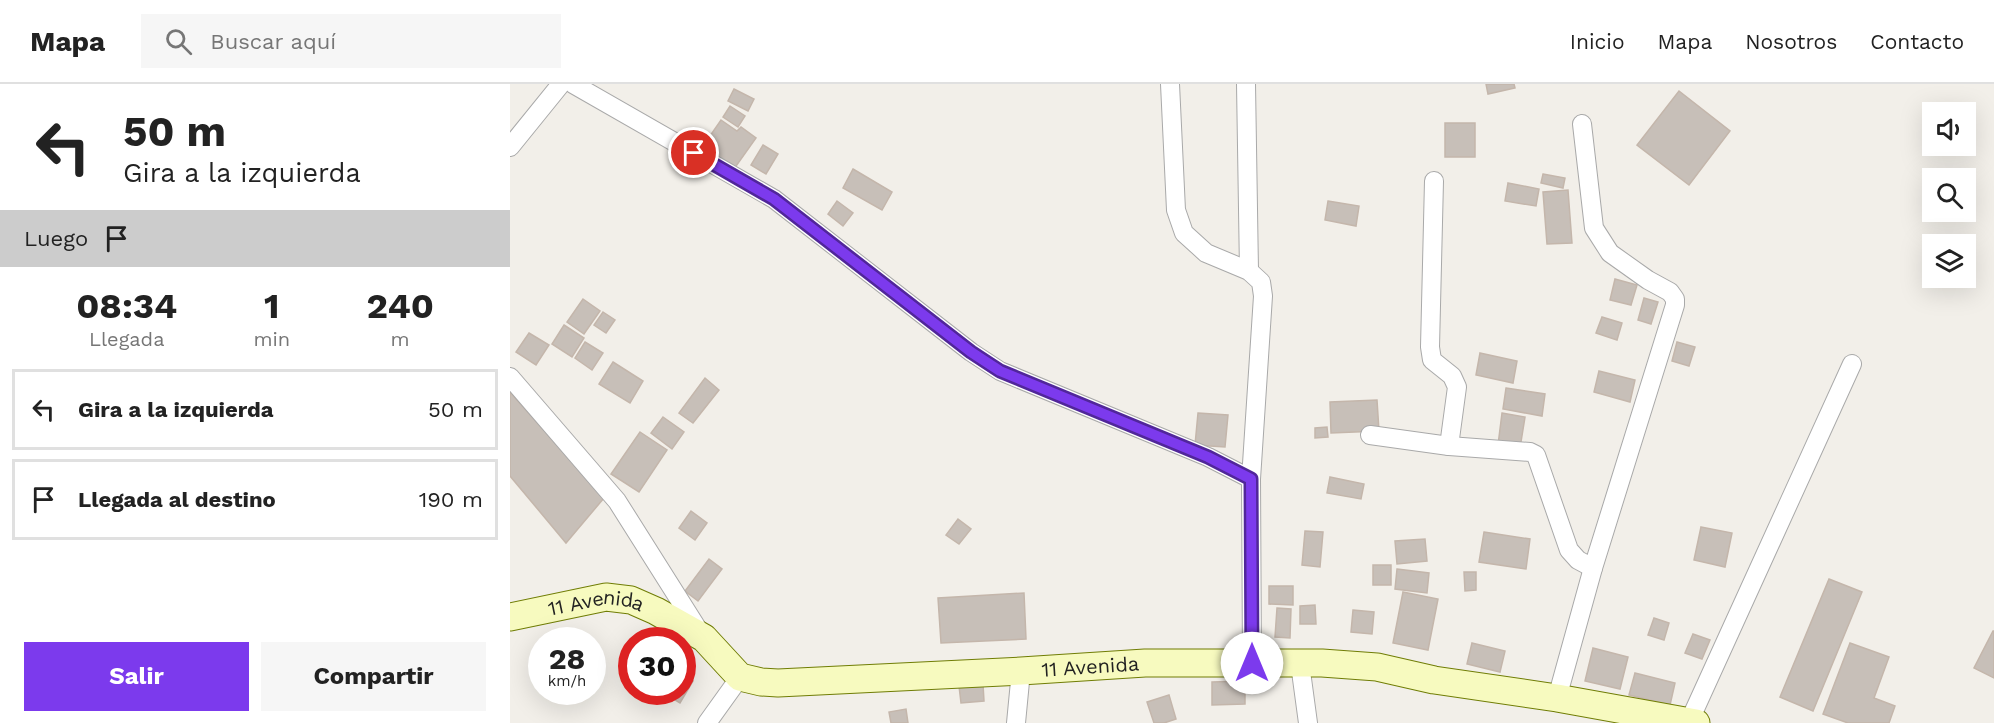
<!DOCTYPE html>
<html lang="es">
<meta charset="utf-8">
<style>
:root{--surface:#fff;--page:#f6f6f6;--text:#222;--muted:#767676;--line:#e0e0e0;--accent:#7c3aed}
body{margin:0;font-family:"Work Sans",sans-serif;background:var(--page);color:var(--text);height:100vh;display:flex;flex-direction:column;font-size:22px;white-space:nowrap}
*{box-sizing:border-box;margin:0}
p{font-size:20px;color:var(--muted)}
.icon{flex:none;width:33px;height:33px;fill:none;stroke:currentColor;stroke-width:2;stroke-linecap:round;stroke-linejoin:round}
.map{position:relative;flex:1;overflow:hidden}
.side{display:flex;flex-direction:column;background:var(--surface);width:510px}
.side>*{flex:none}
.top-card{background:#fff;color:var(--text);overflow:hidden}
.controls{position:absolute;left:1412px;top:18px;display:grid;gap:12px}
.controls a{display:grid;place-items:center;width:54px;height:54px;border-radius:0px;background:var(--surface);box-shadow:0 6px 24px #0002;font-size:30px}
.speed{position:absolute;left:18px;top:543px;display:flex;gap:12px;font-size:30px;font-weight:700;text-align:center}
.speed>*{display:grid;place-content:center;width:78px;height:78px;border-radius:50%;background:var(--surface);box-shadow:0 6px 24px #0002;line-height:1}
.speed small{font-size:15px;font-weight:400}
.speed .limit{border:9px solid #d22;background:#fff;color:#111}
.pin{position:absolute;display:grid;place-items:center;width:51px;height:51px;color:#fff;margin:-26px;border:3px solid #fff;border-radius:50%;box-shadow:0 2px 6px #0007}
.me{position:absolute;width:66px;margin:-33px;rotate:0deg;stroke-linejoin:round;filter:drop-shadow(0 0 4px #0008)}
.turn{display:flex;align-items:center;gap:21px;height:126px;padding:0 24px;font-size:27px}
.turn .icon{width:78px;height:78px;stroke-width:2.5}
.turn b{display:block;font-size:42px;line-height:51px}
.then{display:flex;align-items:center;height:57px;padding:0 24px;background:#0003;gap:12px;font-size:22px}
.eta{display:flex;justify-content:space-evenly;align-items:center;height:102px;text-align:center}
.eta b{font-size:36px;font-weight:700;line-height:42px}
.cta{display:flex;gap:12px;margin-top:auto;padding:12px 24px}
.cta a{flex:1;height:69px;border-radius:0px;background:var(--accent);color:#fff;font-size:24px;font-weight:700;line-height:69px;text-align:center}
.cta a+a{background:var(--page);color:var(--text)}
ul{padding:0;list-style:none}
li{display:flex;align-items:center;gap:18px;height:81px;margin:0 12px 9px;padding:0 12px;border:3px solid var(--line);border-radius:0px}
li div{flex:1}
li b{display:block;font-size:22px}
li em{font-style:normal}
header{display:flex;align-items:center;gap:36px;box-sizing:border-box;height:84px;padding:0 30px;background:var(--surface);border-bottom:2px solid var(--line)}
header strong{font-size:28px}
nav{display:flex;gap:33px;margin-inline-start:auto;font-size:21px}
.search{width:420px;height:54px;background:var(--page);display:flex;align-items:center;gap:15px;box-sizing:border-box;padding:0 21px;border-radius:0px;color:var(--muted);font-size:22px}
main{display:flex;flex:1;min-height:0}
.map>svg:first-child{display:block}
.building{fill:#c7bfb8;stroke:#c4b6ab;stroke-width:1.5}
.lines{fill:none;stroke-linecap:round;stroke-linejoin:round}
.street-casing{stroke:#a9a9a9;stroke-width:20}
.secondary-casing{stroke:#707d05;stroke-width:29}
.street{stroke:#fff;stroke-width:18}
.secondary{stroke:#f7fabf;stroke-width:27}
.route-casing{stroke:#51269a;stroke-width:15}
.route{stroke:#7c3aed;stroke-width:10}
.labels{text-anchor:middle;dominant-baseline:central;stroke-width:4.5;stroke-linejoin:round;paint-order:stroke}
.street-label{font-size:20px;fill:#222;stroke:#fff}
</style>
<header>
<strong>Mapa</strong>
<div class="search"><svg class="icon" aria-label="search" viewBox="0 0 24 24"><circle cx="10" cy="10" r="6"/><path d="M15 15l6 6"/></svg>Buscar aquí</div>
<nav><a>Inicio</a><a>Mapa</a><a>Nosotros</a><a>Contacto</a></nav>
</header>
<main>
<section class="side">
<div class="top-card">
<div class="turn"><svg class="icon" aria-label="left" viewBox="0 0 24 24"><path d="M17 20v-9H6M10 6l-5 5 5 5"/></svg><div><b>50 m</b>Gira a la izquierda</div></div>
<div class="then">Luego<svg class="icon" aria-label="arrive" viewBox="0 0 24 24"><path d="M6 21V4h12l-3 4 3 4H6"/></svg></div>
</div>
<div class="eta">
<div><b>08:34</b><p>Llegada</p></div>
<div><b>1</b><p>min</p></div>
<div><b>240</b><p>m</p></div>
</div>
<ul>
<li><svg class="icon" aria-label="left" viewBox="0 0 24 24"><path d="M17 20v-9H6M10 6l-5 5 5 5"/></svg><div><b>Gira a la izquierda</b></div><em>50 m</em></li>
<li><svg class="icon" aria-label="arrive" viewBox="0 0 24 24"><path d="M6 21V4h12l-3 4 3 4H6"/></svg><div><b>Llegada al destino</b></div><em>190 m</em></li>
</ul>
<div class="cta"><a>Salir</a><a>Compartir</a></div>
</section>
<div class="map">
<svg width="1484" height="639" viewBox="0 0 1484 639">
<rect width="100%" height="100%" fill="#f2efe9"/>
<g class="building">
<polygon points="976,0 1004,0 1005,4 978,10"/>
<polygon points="224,5 244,15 238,27 218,17"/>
<polygon points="1169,7 1220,47 1179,101 1127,61"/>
<polygon points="220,22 235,32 228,43 213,33"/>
<polygon points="211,36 227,47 231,43 246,54 224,85 193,62"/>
<rect x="935" y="39" width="30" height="34"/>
<polygon points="253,61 268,70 256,90 241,81"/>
<polygon points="343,85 382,108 372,126 333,104"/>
<polygon points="1033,90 1055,94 1053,104 1031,99"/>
<polygon points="998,99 1029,105 1026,122 995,117"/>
<polygon points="1058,106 1062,159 1037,160 1033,108"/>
<polygon points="327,117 343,129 333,142 318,130"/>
<polygon points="818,117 849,122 846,142 815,136"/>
<polygon points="1105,195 1127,201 1121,221 1100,216"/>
<polygon points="1134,214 1148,218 1141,240 1128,236"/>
<polygon points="73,215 90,227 74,250 57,238"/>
<polygon points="93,228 105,236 96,249 84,241"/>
<polygon points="1092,233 1112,239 1107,256 1086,249"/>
<polygon points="54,241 74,254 62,273 42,260"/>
<polygon points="19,249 39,261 26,281 6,268"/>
<polygon points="75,258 93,269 82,286 65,274"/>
<polygon points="1167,258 1185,263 1179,282 1162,277"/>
<polygon points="970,269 1007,277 1003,299 966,291"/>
<polygon points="103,278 133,297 120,319 89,300"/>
<polygon points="1089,287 1125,296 1120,318 1084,308"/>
<polygon points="195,294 209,306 183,339 169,329"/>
<polygon points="996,304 1035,310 1032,332 993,325"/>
<polygon points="0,308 94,414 56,459 0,392"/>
<polygon points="867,316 869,347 821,349 820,318"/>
<polygon points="688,329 718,331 715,363 685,361"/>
<polygon points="992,329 1015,333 1010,364 988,361"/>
<polygon points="153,333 174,348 162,365 141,349"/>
<polygon points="817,343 818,353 805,354 805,344"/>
<polygon points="130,348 157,366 129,408 101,390"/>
<polygon points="820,393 854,400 851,415 817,409"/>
<polygon points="181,427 197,439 185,456 169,444"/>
<polygon points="448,435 461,445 449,460 436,451"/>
<polygon points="1191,443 1222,449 1215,483 1184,476"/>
<polygon points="795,447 813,448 810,483 792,481"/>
<polygon points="974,448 1020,455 1016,485 969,478"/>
<polygon points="915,455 917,477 887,480 885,457"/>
<polygon points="199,475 212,485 188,517 175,507"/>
<rect x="863" y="481" width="18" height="20"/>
<polygon points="887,485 919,489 917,509 885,505"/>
<polygon points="954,488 966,488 966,506 955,507"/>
<polygon points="1319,495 1352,508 1303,627 1270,613"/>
<polygon points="759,502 783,502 783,521 759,520"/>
<polygon points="893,508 928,515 918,566 883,559"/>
<polygon points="514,509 516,555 431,559 428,514"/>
<polygon points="805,521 806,540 790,540 790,522"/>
<polygon points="767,524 781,525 780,554 765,553"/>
<polygon points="843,526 864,528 862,550 841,548"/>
<polygon points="1144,534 1159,539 1154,556 1138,551"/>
<polygon points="1483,547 1484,547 1484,594 1464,584"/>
<polygon points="1183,550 1200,556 1192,575 1175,569"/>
<polygon points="962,559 995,567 990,588 957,580"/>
<polygon points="1340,559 1379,573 1364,614 1385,622 1379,639 1338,639 1313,630"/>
<polygon points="1083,564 1118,573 1110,605 1075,597"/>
<polygon points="1125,589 1165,599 1160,621 1119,611"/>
<polygon points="172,590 183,597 170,619 152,608 172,608"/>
<polygon points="735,597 735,620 702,621 702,598"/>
<polygon points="473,600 474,617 451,619 449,602"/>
<polygon points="659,611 666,635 654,639 644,639 637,618"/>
<polygon points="396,625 398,639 381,639 379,628"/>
</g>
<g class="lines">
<g class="street-casing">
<g id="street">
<polyline points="63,0 264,115 461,268 490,287 698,373 741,395"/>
<polyline points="660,0 666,126 674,149 696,169 739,187 751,198 753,212 741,395 742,579"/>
<polyline points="736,0 739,187"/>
<polyline points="0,63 51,0"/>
<polyline points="924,97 920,263 922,276 942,292 947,303 939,362"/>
<polyline points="0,293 107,417 191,550"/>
<polyline points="860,351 939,362 1020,368 1026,371 1059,466 1068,476 1083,484"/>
<polyline points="790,580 798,639"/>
<polyline points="1047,614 1083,484 1165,221 1165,215 1160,208 1138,196 1100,169 1084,144 1072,40"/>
<polyline points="1179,638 1342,280"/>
<polyline points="197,639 230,593"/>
<polyline points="506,639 511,587"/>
</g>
</g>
<g class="secondary-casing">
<g id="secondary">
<path id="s1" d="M0 533 96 513 121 516 146 527 194 554 230 593 251 598 268 599 511 587 635 579H812L867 583 924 596 1047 614 1186 639"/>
</g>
</g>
<use href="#street" class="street"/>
<use href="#secondary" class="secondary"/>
</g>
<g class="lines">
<g class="route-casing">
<polyline id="route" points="184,69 264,115 461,268 490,287 698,373 741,395 742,579"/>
</g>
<use href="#route" class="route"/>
</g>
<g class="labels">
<g class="street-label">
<text stroke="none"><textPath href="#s1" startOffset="88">11 Avenida</textPath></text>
<text stroke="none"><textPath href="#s1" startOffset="610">11 Avenida</textPath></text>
</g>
</g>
</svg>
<div class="controls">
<a><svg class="icon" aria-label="sound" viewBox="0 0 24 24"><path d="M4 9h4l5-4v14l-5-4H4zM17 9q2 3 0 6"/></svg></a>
<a><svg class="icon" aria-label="search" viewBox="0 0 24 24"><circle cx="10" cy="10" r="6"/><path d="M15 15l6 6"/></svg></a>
<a><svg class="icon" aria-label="layers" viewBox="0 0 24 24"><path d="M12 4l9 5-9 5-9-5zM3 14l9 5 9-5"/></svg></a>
</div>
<div class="speed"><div>28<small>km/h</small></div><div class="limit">30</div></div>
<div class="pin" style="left:184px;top:69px;background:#d93025"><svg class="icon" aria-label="arrive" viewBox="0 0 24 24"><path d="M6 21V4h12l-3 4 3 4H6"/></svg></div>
<svg class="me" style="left:742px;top:579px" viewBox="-20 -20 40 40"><circle r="19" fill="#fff"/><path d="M0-13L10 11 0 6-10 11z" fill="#7c3aed"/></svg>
</div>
</main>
